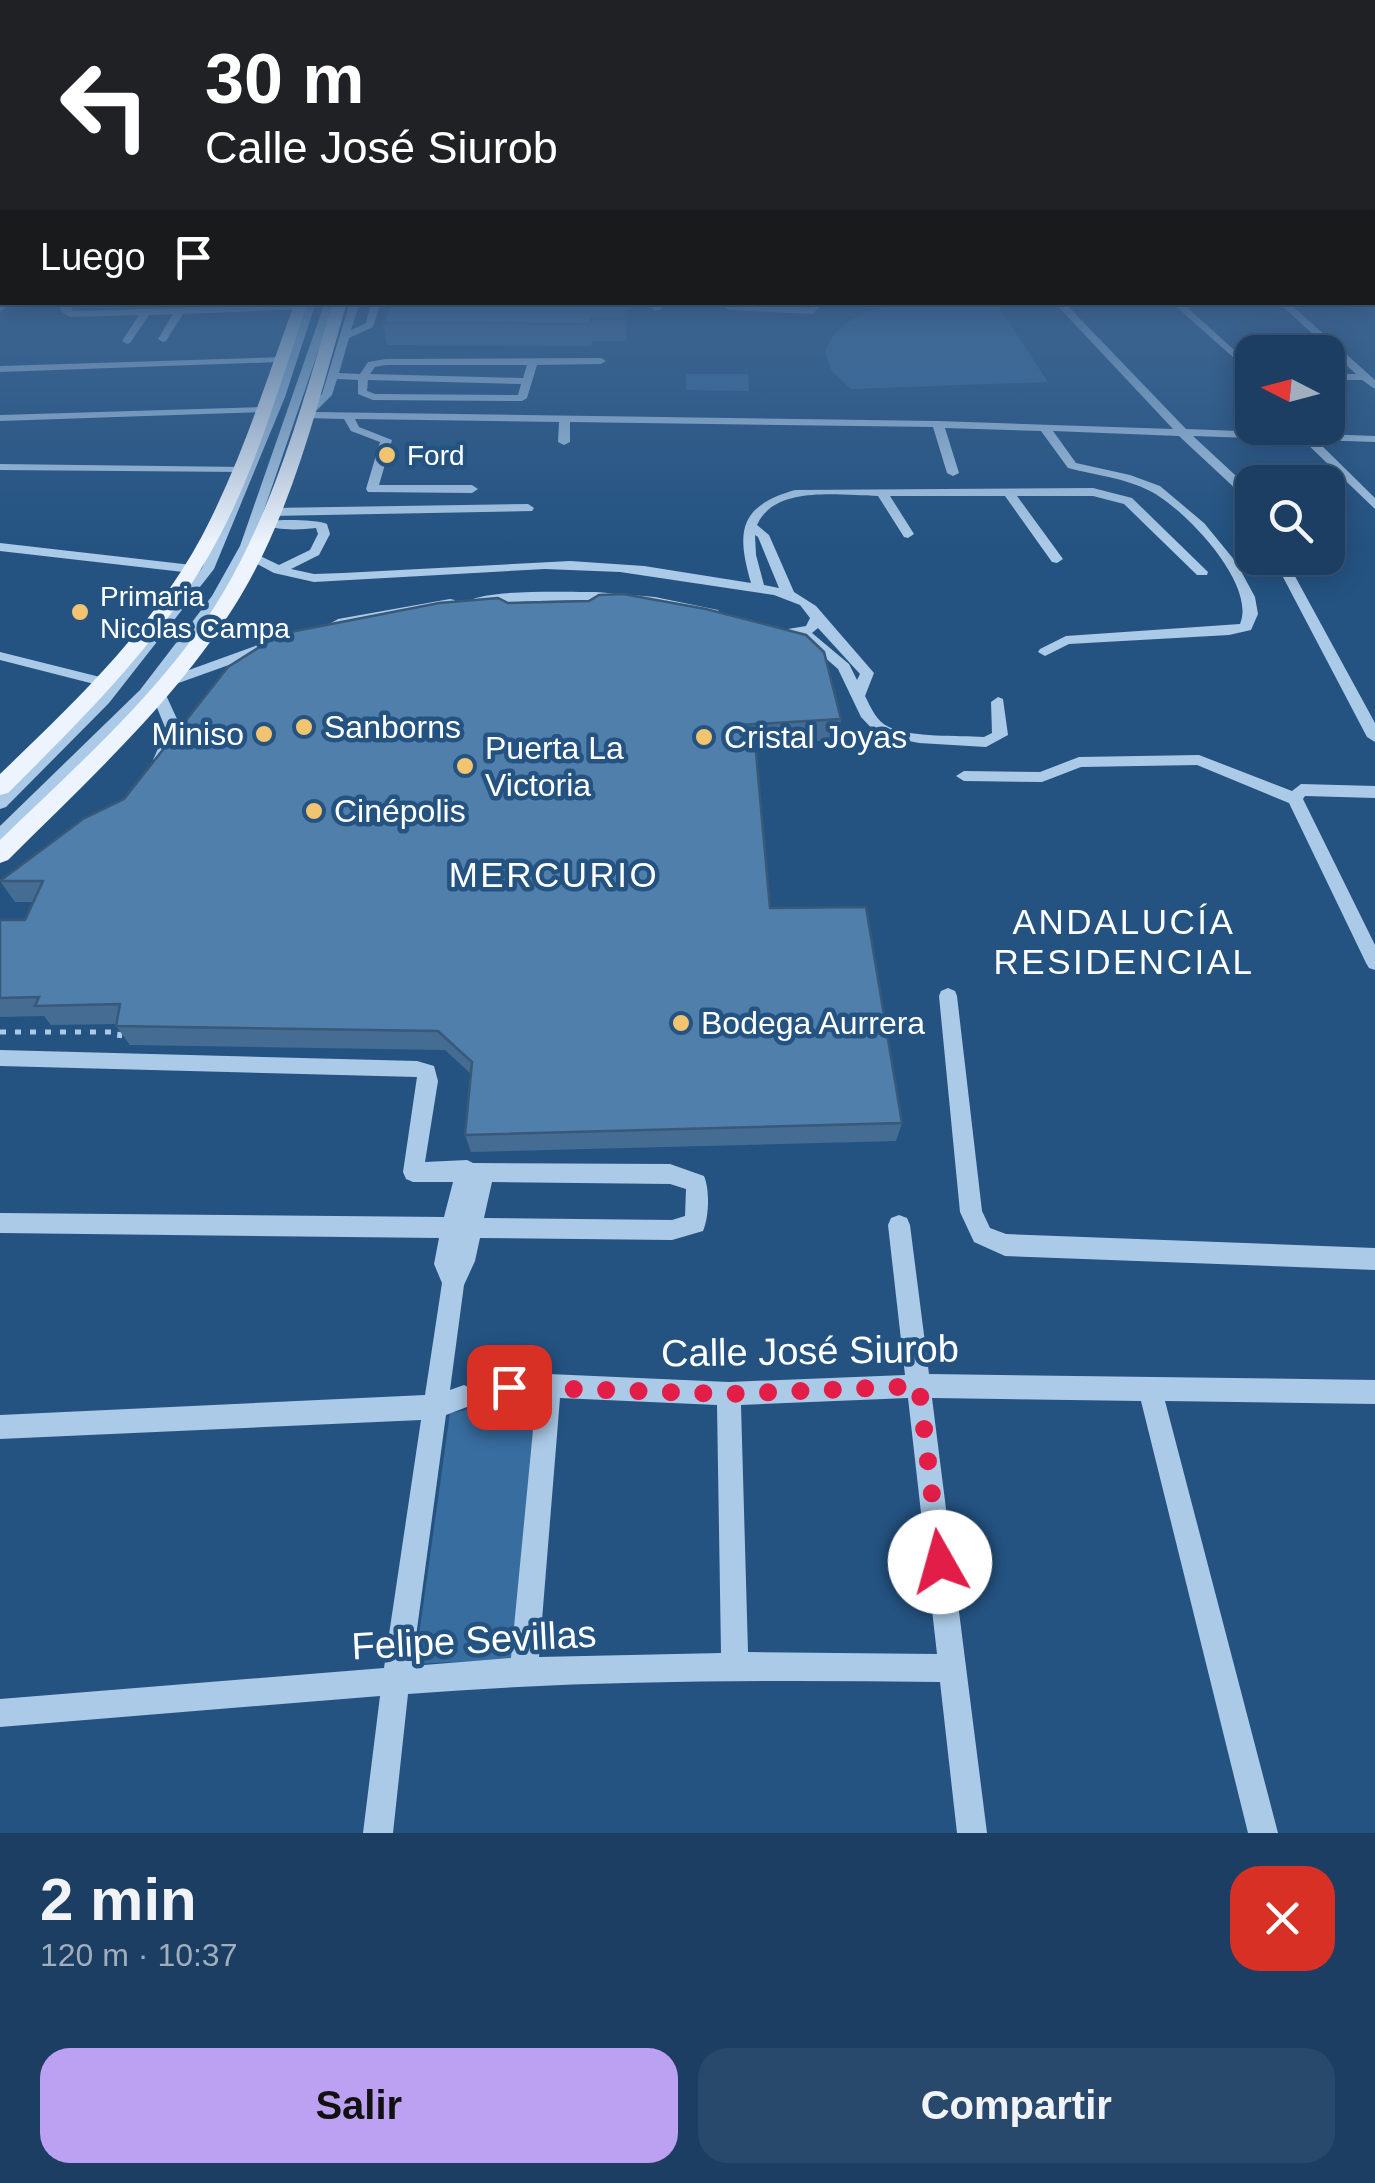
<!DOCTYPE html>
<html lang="es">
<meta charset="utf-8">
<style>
:root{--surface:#1b3e62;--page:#28496b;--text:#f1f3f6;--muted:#a0aebe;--line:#395777;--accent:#bca0f2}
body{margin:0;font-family:Arial,sans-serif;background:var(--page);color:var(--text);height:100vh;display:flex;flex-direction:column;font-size:38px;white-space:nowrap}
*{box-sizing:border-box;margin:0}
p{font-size:32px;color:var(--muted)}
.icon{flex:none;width:55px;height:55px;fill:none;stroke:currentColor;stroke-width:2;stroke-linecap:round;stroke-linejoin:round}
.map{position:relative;height:1833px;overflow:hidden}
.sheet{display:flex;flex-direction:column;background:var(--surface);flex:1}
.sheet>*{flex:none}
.top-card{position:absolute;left:0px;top:0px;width:1375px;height:305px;box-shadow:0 5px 25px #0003,0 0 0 2px var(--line);background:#202124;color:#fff;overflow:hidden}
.needle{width:65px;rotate:276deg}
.fabs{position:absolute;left:1235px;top:335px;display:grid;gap:20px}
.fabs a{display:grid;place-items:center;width:110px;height:110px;border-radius:20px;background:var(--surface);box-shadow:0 5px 25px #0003,0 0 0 2px var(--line);font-size:50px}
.pin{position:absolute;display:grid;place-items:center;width:85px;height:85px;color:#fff;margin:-42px;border-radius:20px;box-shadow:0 5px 15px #0006}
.me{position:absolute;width:110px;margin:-55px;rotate:353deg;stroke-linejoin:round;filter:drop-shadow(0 0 8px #0008)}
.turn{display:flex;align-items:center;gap:35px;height:210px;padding:0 40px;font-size:45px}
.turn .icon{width:130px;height:130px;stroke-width:2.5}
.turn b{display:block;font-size:70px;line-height:85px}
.then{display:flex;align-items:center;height:95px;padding:0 40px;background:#0003;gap:20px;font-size:38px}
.round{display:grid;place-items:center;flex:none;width:105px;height:105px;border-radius:30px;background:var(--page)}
.headline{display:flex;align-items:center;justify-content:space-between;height:170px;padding:0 40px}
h1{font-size:60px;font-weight:600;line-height:75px}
.button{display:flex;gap:20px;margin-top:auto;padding:20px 40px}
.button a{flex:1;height:115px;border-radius:30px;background:var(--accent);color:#111;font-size:40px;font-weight:600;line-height:115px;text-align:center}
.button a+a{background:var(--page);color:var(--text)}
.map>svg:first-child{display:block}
.green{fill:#386da0}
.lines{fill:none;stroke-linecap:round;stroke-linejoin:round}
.path{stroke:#abcae7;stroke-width:5;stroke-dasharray:6 9;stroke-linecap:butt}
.minor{fill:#abcae7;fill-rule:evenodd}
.major{fill:#edf4fd;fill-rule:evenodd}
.wall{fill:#456d94}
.shaded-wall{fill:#385978}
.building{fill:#507fac;stroke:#385978;stroke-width:2.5}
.route{stroke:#e11d48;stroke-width:18;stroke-dasharray:0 32.4}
.poi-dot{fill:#f2c46f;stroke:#245382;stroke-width:4}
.labels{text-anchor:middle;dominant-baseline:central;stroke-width:9;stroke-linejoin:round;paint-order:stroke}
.far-poi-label{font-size:28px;fill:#fff;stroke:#245382;text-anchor:start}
.poi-label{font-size:32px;fill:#fff;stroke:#245382;text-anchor:start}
.neighbourhood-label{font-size:35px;letter-spacing:2.5px;fill:#fff;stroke:#245382}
.near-street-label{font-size:38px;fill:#fff;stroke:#245382}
</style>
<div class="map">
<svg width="1375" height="1833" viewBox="0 0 1375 1833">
<rect width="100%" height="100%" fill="#245382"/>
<g class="green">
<path d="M910 302 998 306 1048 382 851 389 831 370 825 351C840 315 874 308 910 302Z"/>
<polygon points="686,374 748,374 749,391 686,390"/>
<polygon points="541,1397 517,1659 415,1664 450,1413"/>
</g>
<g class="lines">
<polyline class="path" points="0,1032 120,1032 119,1042"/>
<g class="minor">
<rect x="0" y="288" width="2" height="6"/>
<polygon points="1372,297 1375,298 1375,305 1369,302 1372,302"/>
<polygon points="2,301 11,302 0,312 0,304"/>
<polygon points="63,302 73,302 72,311 300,305 304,308 306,302 316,302 285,397 214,569 109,703 6,807 0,809 0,793 106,687 0,660 0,652 112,680 202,568 243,472 0,470 0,464 245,467 275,397 304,309 183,314 166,341 163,342 158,339 173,314 149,315 130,343 127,344 122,341 139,315 70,317 60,311"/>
<path d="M325 302H335L260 522C270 519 318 519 327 524L330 534 319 555 291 569 314 574 343 573 570 561 644 566 751 583C736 531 739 506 795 490L1093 488 1132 498 1208 572 1207 575H1197L1124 504 1093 496H1017L1063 559 1057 563 1052 562 1005 496H890L914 534 908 538 904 537 878 496C842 496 775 484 757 525L769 535 794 592 816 606 874 673 865 696C871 708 877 722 889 727 913 738 957 735 984 737L992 733 991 702 998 697 1003 699 1008 735 986 747 919 743 878 735 861 717 838 669 799 635 770 638V632L806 626 810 618 800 605 774 595 620 572 545 569 314 582 274 573 246 558 225 597 164 679 266 642H276V648L173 685 168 687 161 682 150 696 6 840 0 842V826L140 690 212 596 240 546ZM260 523C276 531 298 530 316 528L318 534 310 550 279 565 256 554H248ZM755 535 758 537 779 588 764 585 756 555ZM818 628 860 674 857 680 849 664 812 633Z"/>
<path d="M350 302H360L351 330 366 323 371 302H381L373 327 349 338 339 373 360 374 368 362 386 359 601 358 606 361 601 364 537 365 527 398 522 401 373 400 358 394V380L337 379 332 395 315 412 938 421 1173 429 1054 302H1064L1186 429 1375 436V442L1316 440 1375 498V509L1303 440 1193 436 1248 487 1252 495V510L1248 509 1239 492 1179 436 1053 431 1076 463 1130 475 1160 486 1204 523 1236 562 1255 597 1258 614 1251 630 1229 635 1069 644 1045 656 1038 652 1040 649 1066 636 1240 624C1257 584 1184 508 1150 491 1125 478 1095 475 1068 468L1041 431 945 428 959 473 953 476 947 473 933 427 570 422V442L564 445 558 442 559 422 355 419 359 427 392 440 379 485H472L478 489 472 493 368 492 366 489 380 442 351 431 344 419 306 418 301 415 322 394ZM386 365H527L523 378 370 374 375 367ZM368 380 521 384 518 395 375 394 367 391Z"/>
<polygon points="650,302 659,302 662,309 654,311"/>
<polygon points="724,302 810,308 815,302 824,302 813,314 729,310 724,307"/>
<polygon points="1171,302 1181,302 1252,366 1252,374"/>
<polygon points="1278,302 1288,302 1375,380 1375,389 1362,380 1328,380 1328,374 1356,374"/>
<polygon points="284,357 284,361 280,362 0,372 0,366"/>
<polygon points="263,407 267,408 267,412 0,421 0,415"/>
<polygon points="528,504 534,508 532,511 270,516 264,512 270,508"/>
<polygon points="0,543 192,565 198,569 192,573 0,551"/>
<polygon points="1273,558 1285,558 1375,723 1375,742 1367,737"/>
<path d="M596 592 655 597 718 610 720 613 713 617C634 597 556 598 476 605L469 601C489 589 569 592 596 592Z"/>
<polygon points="450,599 455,600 455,606 338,627 331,623 338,619"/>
<polygon points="159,690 166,695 182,730 169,760 161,765 153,760 166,730 152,695"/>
<polygon points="1199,755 1292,791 1301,784 1375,786 1375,798 1305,796 1303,799 1375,945 1375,970 1369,968 1366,963 1289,803 1197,765 1081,767 1042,782 964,781 956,776 964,771 1040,772 1079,757"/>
<polygon points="948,988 955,991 957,996 982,1211 990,1228 1006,1234 1375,1248 1375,1270 1005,1256 974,1242 960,1212 939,996 941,991"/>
<path d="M0 1050 417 1061 434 1066 438 1081 425 1162 467 1160 473 1163 670 1164 704 1176C710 1190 709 1217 703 1231L672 1240 480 1238 475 1261 464 1285 450 1390 464 1385 472 1389 476 1397 472 1405 446 1415 412 1666 511 1658 536 1399 487 1404 479 1400 475 1392 479 1384 487 1380 549 1374 729 1382 905 1375 888 1225 891 1218 899 1215 907 1218 910 1225 929 1374 1375 1380V1404L1165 1401 1278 1833H1248L1141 1401 932 1398 987 1833H957L940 1682C762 1680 585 1680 408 1694L393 1833H363L380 1696 0 1727V1699L384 1668 421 1420 0 1439V1415L425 1395 442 1283 434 1264 439 1238 0 1233V1213L444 1217 453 1182H413L406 1179 403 1172 417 1077 0 1066ZM492 1182 670 1184 686 1189 685 1216 672 1220 484 1218ZM560 1398 717 1405 721 1653 539 1657ZM908 1398 937 1654 748 1652 741 1405Z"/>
</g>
<g class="major">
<path d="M295 302H308C280 382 258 465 218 539 166 637 86 715 8 793L0 795V774C75 702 152 629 202 536 241 462 266 381 295 302Z"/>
<path d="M333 302H347C318 402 294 507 240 597 179 698 91 777 8 860L0 863V840C79 763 166 688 223 593 276 503 303 401 333 302Z"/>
</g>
</g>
<g class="wall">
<polygon points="392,302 630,302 626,341 592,341 591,346 387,345 383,323"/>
<polygon points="508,603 841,719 838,740 752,745 770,908 902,1123 896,1141 471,1152 465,1135 471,1074 445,1050 130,1045 116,1026 117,1024 51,1025 44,1016 0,1017 0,920 25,920 34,902 15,902 0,881 124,799"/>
</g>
<polygon class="shaded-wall" points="627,302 630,302 626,341 625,319"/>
<g class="building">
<polygon points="392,302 627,302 625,319 591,319 590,324 383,323"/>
<polygon points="623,594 706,609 806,635 824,652 841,719 741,725 756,753 770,908 866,907 902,1123 465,1135 472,1062 438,1031 116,1026 120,1004 35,1006 39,997 0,998 0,920 25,920 43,881 0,881 83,819 124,799 228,667 280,634 439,603 498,598 508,603 589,601 599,595"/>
</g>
<linearGradient id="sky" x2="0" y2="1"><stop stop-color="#142e48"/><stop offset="0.53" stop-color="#3f6692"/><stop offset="1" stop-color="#3f6692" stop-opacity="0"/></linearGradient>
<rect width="1375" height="544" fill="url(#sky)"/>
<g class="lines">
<polyline class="route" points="509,1387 729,1394 919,1386 940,1562"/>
</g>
<g class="poi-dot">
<circle cx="387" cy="455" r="10"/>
<circle cx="80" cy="612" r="10"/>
<circle cx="304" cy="727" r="10"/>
<circle cx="264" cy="734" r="10"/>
<circle cx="704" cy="737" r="10"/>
<circle cx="465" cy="766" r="10"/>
<circle cx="314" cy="811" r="10"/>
<circle cx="681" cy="1023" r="10"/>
</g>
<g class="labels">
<g class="far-poi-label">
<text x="407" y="455">Ford</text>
<text x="100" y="596">Primaria<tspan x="100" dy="32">Nicolas Campa</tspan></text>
</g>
<g class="poi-label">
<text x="324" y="727">Sanborns</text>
<text x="244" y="734" text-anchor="end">Miniso</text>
<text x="724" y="737">Cristal Joyas</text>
<text x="485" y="748">Puerta La<tspan x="485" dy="37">Victoria</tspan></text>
<text x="334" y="811">Cinépolis</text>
<text x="701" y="1023">Bodega Aurrera</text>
</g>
<g class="neighbourhood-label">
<text x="554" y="874">MERCURIO</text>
<text x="1124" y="921">ANDALUCÍA<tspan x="1124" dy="40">RESIDENCIAL</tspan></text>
</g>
<g class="near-street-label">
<text transform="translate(810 1351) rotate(-1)">Calle José Siurob</text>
<text transform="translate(474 1640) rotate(-3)">Felipe Sevillas</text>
</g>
</g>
</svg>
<div class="fabs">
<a><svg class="needle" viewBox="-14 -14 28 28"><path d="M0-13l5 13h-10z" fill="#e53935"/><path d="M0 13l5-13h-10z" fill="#a0aebe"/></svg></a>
<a><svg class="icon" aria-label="search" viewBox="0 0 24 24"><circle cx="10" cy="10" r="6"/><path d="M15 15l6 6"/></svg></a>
</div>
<div class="pin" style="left:509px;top:1387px;background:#d93025"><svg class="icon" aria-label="arrive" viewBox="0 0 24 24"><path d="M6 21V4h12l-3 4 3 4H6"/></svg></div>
<svg class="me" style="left:940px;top:1562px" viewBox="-20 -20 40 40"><circle r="19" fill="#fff"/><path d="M0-13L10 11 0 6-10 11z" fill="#e11d48"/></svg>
<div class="top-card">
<div class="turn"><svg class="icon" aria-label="left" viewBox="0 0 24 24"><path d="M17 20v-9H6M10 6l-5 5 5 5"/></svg><div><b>30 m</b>Calle José Siurob</div></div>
<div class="then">Luego<svg class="icon" aria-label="arrive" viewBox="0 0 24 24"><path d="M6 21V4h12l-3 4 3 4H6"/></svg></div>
</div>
</div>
<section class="sheet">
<div class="headline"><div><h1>2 min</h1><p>120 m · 10:37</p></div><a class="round" style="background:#d93025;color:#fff"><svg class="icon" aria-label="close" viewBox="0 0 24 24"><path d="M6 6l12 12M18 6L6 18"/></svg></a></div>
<div class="button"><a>Salir</a><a>Compartir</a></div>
</section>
